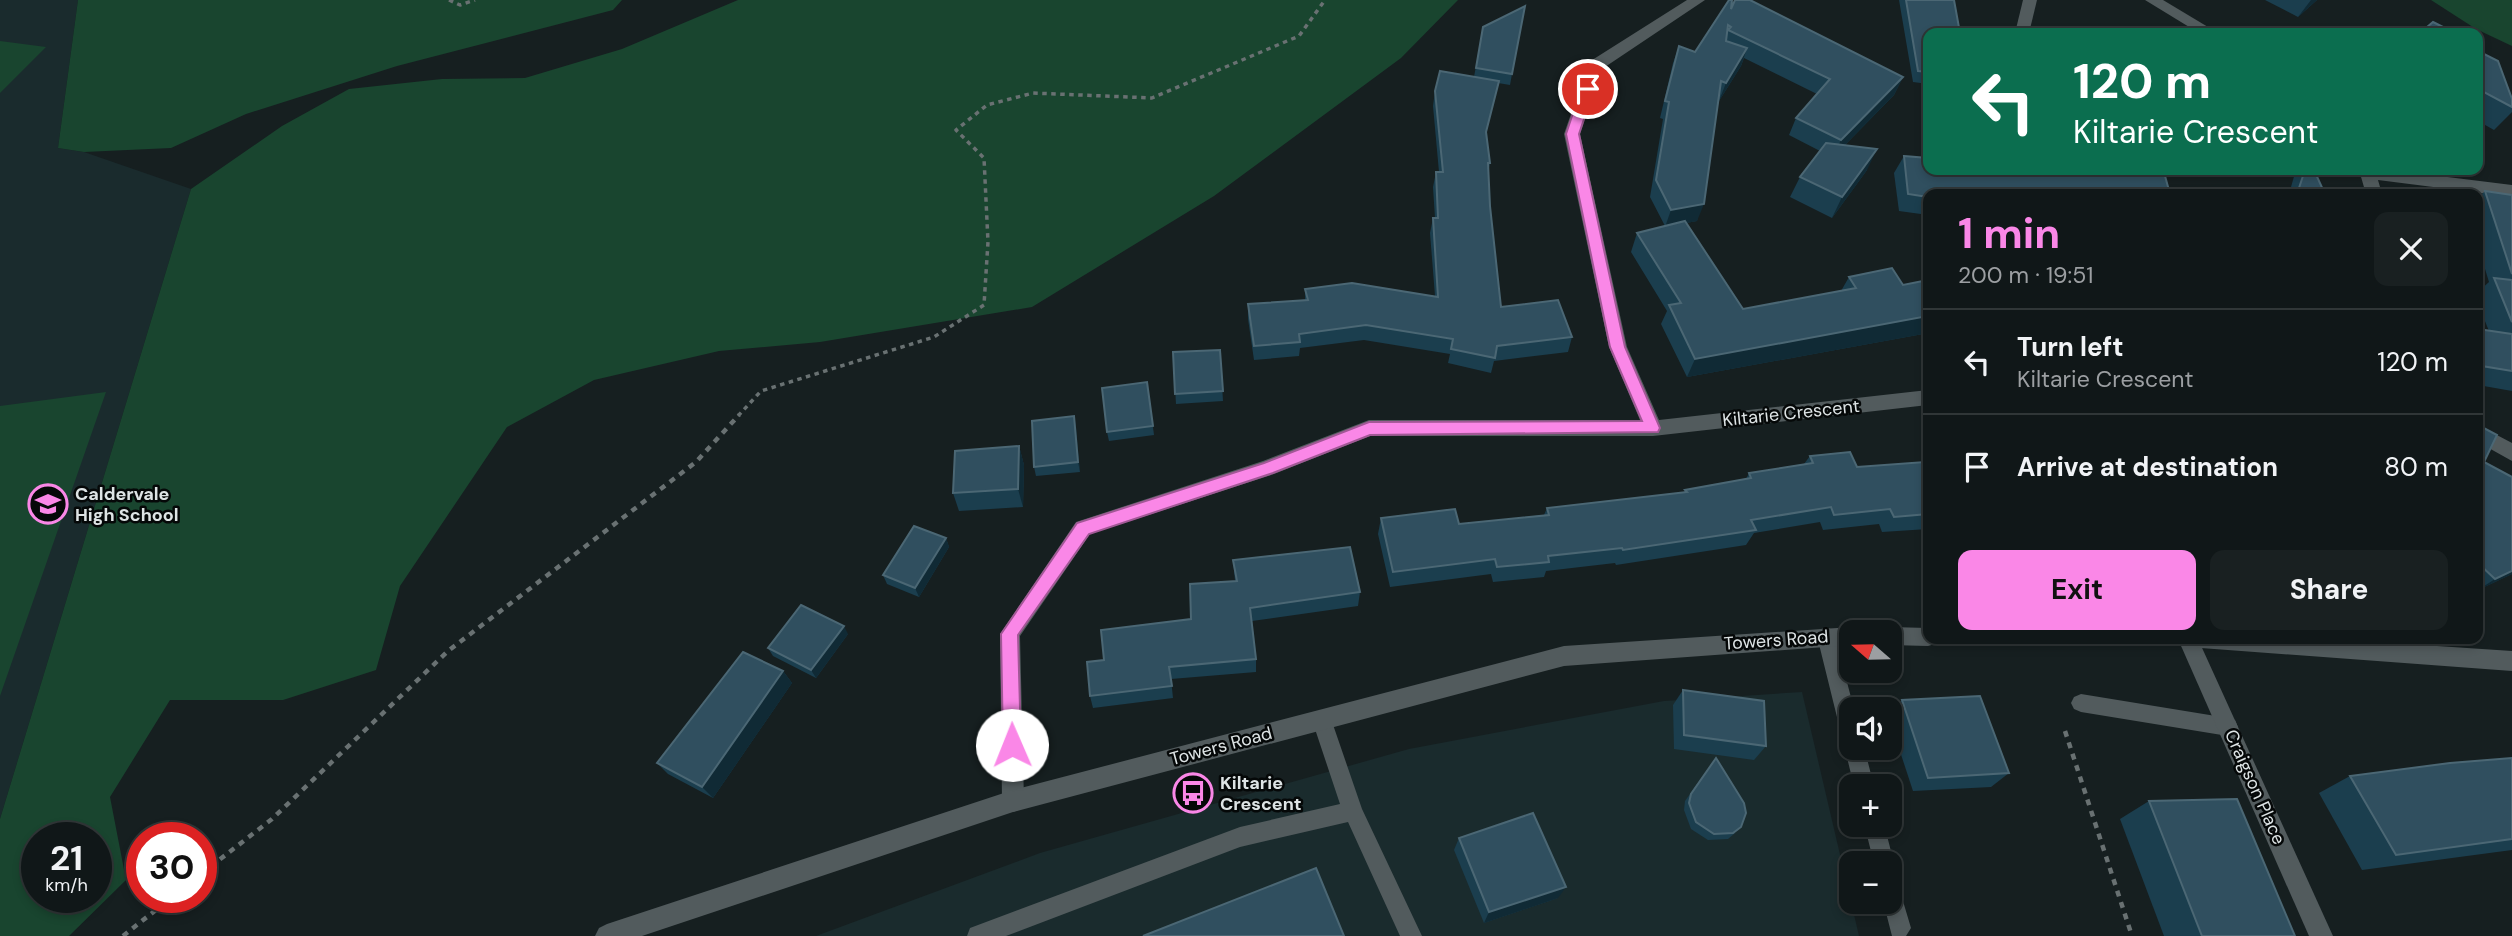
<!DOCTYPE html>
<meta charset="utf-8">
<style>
:root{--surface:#101718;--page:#192021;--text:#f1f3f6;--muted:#9c9fa2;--line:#303637;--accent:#fa87e7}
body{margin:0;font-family:"DM Sans",sans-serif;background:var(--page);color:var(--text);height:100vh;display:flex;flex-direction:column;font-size:26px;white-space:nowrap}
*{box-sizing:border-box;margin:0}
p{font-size:23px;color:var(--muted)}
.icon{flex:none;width:38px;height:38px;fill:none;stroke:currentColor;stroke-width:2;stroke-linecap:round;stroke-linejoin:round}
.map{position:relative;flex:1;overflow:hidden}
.details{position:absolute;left:1923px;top:189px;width:560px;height:455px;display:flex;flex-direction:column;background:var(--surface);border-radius:14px;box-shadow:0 4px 10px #0003,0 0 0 2px var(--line)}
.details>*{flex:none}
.top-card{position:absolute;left:1923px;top:28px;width:560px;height:147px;border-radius:14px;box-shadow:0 4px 10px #0003,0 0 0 2px var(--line);background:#0b6e4f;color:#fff;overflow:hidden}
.needle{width:46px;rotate:290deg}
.fabs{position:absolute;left:1839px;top:620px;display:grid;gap:14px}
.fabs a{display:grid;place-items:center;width:63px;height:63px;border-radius:14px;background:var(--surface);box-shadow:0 4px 10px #0003,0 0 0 2px var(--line);font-size:35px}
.speed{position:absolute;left:21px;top:822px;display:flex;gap:14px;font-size:35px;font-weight:700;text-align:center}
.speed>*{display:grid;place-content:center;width:91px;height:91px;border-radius:50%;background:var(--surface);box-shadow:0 4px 10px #0003,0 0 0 2px var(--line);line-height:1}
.speed small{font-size:18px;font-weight:400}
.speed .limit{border:10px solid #d22;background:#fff;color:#111}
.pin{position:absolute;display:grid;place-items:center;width:60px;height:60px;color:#fff;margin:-30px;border:4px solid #fff;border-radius:50%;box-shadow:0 2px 7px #0007}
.me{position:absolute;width:77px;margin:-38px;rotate:359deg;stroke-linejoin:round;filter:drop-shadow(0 0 5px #0008)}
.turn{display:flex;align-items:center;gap:24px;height:147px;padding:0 35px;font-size:32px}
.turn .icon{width:91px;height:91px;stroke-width:2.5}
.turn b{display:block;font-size:49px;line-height:60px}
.round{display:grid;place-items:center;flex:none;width:74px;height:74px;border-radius:14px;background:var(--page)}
.head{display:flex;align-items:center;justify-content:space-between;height:119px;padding:0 35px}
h1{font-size:42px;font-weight:700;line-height:52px;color:var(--accent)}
.button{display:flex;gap:14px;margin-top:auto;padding:14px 35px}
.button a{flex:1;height:80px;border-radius:14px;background:var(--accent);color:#111;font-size:28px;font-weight:700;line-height:80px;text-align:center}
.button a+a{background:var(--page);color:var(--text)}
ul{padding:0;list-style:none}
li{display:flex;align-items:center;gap:21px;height:105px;padding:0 35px;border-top:2px solid var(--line)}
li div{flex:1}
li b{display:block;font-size:26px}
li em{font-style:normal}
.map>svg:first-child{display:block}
.built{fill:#1a2b2d}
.green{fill:#19452f;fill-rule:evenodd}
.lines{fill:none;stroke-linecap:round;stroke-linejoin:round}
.path-far1{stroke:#697172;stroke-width:3.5;stroke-dasharray:4.5 4.5;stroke-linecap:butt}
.path{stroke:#697172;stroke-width:4.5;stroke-dasharray:6 6;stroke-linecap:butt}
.service{fill:#525b5d;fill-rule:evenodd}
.minor{fill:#525b5d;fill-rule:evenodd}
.tertiary{fill:#525b5d;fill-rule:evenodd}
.wall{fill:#1b3e4e}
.shaded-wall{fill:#102a35}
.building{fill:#304f5f;stroke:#4b6774;stroke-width:2}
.route{fill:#fa87e7;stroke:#a25896;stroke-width:2}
.labels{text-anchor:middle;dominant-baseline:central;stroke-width:5;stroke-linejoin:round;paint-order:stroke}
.street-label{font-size:18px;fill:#dee4e5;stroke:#050808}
.poi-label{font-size:18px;font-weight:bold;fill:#dee4e5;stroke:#050808;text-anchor:start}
</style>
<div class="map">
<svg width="2512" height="936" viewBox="0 0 2512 936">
<rect width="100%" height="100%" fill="#161f20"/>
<g class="built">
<polygon points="0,0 78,0 58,148 84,152 191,189 0,819"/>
<polygon points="1802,692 1859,936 816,936 1040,853 1409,749 1664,701"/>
</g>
<g class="green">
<polygon points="78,0 622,0 613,10 397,66 246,114 171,148 84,152 58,148"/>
<path d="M738 0H1458L1401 58 1214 196 1032 307 820 342 719 351 594 380 507 427 400 586 376 670 283 700H170L110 797 126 880 69 936H0V819L191 189 282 126 349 89 442 79 525 78 622 49ZM96 838V898H37V838Z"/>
<polygon points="2431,0 2512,0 2512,46 2476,29"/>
<polygon points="0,41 46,47 0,93"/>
<polygon points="106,392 0,696 0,406"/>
</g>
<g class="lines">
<g class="path-far1">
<polyline points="449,0 460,5 475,0"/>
<polyline points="738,416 761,391 934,337 984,305 988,242 984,158 956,130 987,105 1033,93 1152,98 1299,36 1325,0"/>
</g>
<g class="path">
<polyline points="2065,731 2132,936"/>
<polyline points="201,874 272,819 448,651 696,462 739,415"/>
<polyline points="123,936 171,898"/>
</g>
<g class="service">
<polygon points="1826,627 1833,630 1835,636 1854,709 1852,709 1852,747 1864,747 1874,786 1854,786 1817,636 1819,630"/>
<polygon points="2081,694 2228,718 2235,720 2238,727 2235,734 2228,736 2081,712 2074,709 2071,703 2074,697"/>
<polygon points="1322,711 1329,713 1362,809 1422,936 1400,936 1348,822 1240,847 1006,936 967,936 970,928 978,925 1240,827 1340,804 1312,720 1315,713"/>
<polygon points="1864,824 1884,824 1894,863 1891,870 1890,863 1874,863"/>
<polygon points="1890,878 1897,881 1911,928 1906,936 1892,936 1883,901 1890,901"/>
</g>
<g class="minor">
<polygon points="1687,0 1705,0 1602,69 1580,134 1627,347 1659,420 1928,390 1928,405 1653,436 1370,436 1274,474 1090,534 1020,636 1024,801 1021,809 1013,812 1005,809 1002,801 1000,634 1076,522 1263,461 1369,420 1640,420 1609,347 1564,134 1589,62"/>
<polygon points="2023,0 2037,0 2029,33 2015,33"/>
<polygon points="2145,0 2163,0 2218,33 2199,33"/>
<polygon points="2359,170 2391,170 2512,185 2512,197 2378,180 2382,194 2366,194"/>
<polygon points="2478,425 2512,443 2512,461 2478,442"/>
<polygon points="2178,639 2198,639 2333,936 2309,936"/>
</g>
<g class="tertiary">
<polygon points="1852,627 1860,632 1852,632 1852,645 1564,666 1013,812 642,936 595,936 599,928 607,924 1013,790 1564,646"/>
<polygon points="1890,627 1928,628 1928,639 1938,639 1935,644 1928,646 1890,645 1890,632 1882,632"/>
<polygon points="2191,639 2332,639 2512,651 2512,671 2201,648 2194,646"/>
</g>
</g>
<g class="wall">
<polygon points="1899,0 1954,0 1928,33 1928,84 1913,82"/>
<polygon points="2265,0 2317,0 2298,17"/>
<polygon points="1731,9 1903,77 1894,95 1845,145 1867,170 1832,218 1790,197 1800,177 1820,151 1789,135 1796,118 1817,94 1744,58 1741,66 1719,101 1718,100 1697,221 1686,223 1743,309 1841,291 1849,277 1903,285 1928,280 1928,341 1923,334 1687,377 1661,324 1667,311 1631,252 1637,233 1665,226 1650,197 1663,119 1660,118 1673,63 1679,46 1695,52"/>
<polygon points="1483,27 1512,74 1510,85 1498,83 1486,134 1490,163 1488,173 1490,206 1501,307 1572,337 1568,352 1494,361 1491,373 1448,363 1450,354 1364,340 1300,348 1299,356 1254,360 1248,319 1248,304 1305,300 1305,289 1435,296 1430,233 1433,218 1435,218 1433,187 1436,172 1439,172 1433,106 1435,91 1474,77"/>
<polygon points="2478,51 2512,99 2512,112 2494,130 2478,121"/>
<polygon points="1904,156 1928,194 1928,215 1899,211 1894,173"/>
<polygon points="2298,170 2314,170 2325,194 2289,194 2295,173"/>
<polygon points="2485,191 2512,195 2512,391 2478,385 2478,329 2489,331 2478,304 2478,292 2489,282 2478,246 2478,198"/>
<polygon points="1220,350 1223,401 1176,404 1173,352"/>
<polygon points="1147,382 1154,435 1109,441 1107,432"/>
<polygon points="1074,416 1080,472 1036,476 1034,467"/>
<polygon points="2478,425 2484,462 2512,477 2512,574 2478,590"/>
<polygon points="1019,446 1024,465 1023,507 959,511 953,493"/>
<polygon points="1810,456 1857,467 1928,469 1928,529 1882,532 1879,524 1823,530 1820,522 1754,533 1746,545 1616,565 1615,563 1546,571 1544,577 1493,582 1491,574 1390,587 1378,534 1381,518 1459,524 1544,515 1547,508 1684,493 1685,490 1746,479 1749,473 1804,464"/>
<polygon points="946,538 949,547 919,597 887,584 883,575"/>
<polygon points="1233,560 1360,592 1358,606 1252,621 1256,659 1256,672 1171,679 1173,698 1093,708 1090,696 1104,660 1191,619 1235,581"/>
<polygon points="848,634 816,678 773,656 768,648"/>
<polygon points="783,671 792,683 713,798 668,774 657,763"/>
<polygon points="1683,690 1766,746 1754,760 1674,749 1673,705"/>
<polygon points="1902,700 2009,773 1991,787 1913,791 1890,721 1890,712"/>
<polygon points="1716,758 1735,833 1728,839 1708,840 1691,829 1684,810 1685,801"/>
<polygon points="2512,758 2512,850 2362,870 2319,793 2350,776"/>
<polygon points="2149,801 2295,936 2164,936 2120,819"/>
<polygon points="1459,838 1558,898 1484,923 1454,850"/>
</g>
<g class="shaded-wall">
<polygon points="2311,0 2317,0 2298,17"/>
<polygon points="1747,48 1741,66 1719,101 1726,83"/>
<polygon points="1903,77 1894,95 1833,157 1841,140"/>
<polygon points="1877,149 1867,170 1832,218 1842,197"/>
<polygon points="1704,204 1697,221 1665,227 1671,210"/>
<polygon points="1928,316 1928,326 1923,334 1687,377 1695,359"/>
<polygon points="1074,416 1076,426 1080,472 1078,462"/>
<polygon points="1019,446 1024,465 1023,507 1018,489"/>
<polygon points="946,538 949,547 919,597 915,588"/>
<polygon points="2512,571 2512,574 2478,590 2495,579"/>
<polygon points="844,626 848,634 816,678 811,670"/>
<polygon points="783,671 792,683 713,798 702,787"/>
<polygon points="1566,887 1558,898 1484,923 1489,912"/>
</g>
<g class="building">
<polygon points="1729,0 1732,0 1731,9 1735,0 1750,0 1903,77 1841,140 1796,118 1830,79 1728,30 1731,27 1728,25 1726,41 1747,48 1726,83 1721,81 1704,204 1671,210 1656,180 1669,102 1665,101 1679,46 1695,52"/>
<polygon points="1906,0 1954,0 1960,33 1928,33 1928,72 1918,71"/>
<polygon points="1525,6 1512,74 1476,68 1483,27"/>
<polygon points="2433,22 2455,33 2420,33"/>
<polygon points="2478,51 2498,61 2512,99 2512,107 2478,89"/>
<polygon points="1440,71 1499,81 1486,132 1490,163 1488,163 1490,206 1501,307 1558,300 1572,337 1497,346 1495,358 1451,349 1453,339 1366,325 1299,334 1300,342 1254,346 1248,304 1308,300 1305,289 1352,283 1438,297 1433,218 1438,218 1436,172 1443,172 1435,91"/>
<polygon points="1826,143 1877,149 1842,197 1800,177"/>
<polygon points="1904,156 1928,158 1928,170 2112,170 2165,176 2170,194 1928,194 1928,197 1908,194"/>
<polygon points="2305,170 2314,170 2325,194 2297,194"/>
<polygon points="2485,191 2512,195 2512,274"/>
<polygon points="1685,221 1743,309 1856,288 1849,277 1892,268 1903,285 1928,280 1928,316 1695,359 1669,305 1681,303 1637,233"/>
<polygon points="2494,278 2512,280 2512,322"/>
<polygon points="2478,329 2512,334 2512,371 2482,366 2478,354"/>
<polygon points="1220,350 1223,391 1175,394 1173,352"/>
<polygon points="1147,382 1153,426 1107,432 1102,388"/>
<polygon points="1074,416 1078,462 1034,467 1032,421"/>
<polygon points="2478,425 2497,435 2484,462 2512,477 2512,571 2495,579 2478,563"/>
<polygon points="1019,446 1018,489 953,493 955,451"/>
<polygon points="1850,452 1857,467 1925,462 1928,469 1928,514 1894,517 1890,509 1834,515 1831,507 1751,520 1756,530 1623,550 1622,548 1548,556 1549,562 1497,567 1495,559 1393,572 1381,518 1455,509 1459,524 1549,515 1547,508 1687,492 1685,490 1751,478 1749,473 1813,463 1810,456"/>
<polygon points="914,526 946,538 915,588 883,575"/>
<polygon points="1350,547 1360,592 1250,608 1256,659 1169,667 1172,686 1090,696 1087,662 1104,660 1101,630 1191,619 1190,584 1237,581 1233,560"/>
<polygon points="801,605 844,626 811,670 768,648"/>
<polygon points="743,652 783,671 702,787 657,763"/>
<polygon points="1683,690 1764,701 1766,746 1684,735"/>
<polygon points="1980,696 2009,773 1928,778 1902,700"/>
<polygon points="1716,758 1744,803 1746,813 1741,827 1733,833 1714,834 1696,822 1689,803 1691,794"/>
<polygon points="2512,758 2512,839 2396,855 2350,776 2450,763"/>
<polygon points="2237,799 2295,936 2202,936 2149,801"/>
<polygon points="1533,813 1566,887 1489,912 1459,838"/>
<polygon points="1316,868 1344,936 1143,936"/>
</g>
<polygon class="route" points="1588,84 1594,89 1579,134 1625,347 1660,428 1658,432 1370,435 1273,473 1089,534 1018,635 1021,745 1018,751 1012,754 1005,751 1003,745 1001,634 1077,523 1264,463 1369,422 1642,421 1610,347 1566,134 1581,89"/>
<defs>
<g id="school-ring" transform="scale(2.0125)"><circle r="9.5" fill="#050808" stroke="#fa87e7" stroke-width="1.5"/><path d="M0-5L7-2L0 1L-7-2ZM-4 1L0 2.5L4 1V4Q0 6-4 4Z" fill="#fa87e7"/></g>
<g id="bus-ring" transform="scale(2.0125)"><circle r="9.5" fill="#050808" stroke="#fa87e7" stroke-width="1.5"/><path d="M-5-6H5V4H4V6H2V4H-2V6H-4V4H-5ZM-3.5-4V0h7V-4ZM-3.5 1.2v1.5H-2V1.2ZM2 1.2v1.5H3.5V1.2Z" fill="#fa87e7"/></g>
</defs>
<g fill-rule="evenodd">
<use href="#school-ring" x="48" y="504"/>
<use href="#bus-ring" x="1193" y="793"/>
</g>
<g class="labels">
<g class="street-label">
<text transform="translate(1791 413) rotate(-6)">Kiltarie Crescent</text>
<text transform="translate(1776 640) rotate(-4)">Towers Road</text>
<text transform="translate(1221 746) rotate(-15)">Towers Road</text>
<text transform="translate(2255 787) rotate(66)">Craigson Place</text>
</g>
<g class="poi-label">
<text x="75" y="494">Caldervale<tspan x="75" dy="21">High School</tspan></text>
<text x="1220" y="783">Kiltarie<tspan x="1220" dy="21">Crescent</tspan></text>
</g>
</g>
</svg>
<div class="fabs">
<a><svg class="needle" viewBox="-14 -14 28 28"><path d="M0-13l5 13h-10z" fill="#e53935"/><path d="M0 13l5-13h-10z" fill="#9c9fa2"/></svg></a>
<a><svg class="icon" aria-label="sound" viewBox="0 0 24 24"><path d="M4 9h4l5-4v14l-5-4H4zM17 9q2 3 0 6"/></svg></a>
<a>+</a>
<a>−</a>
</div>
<div class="speed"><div>21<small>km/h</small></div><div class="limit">30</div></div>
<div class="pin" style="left:1588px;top:89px;background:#d93025"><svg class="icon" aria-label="arrive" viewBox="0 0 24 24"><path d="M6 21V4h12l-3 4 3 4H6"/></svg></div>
<svg class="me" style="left:1012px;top:745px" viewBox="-20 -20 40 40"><circle r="19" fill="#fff"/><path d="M0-13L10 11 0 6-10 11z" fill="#fa87e7"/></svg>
<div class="top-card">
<div class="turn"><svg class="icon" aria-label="left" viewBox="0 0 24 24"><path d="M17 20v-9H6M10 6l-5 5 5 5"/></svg><div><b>120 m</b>Kiltarie Crescent</div></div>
</div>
<section class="details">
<div class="head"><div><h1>1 min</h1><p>200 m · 19:51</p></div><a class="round"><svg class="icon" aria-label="close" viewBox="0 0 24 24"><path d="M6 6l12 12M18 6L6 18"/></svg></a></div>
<ul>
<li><svg class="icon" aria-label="left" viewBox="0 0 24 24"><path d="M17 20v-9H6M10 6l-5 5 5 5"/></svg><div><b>Turn left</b><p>Kiltarie Crescent</p></div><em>120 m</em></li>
<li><svg class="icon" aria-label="arrive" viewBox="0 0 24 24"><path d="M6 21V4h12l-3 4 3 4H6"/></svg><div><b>Arrive at destination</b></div><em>80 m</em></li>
</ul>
<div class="button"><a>Exit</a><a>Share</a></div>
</section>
</div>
